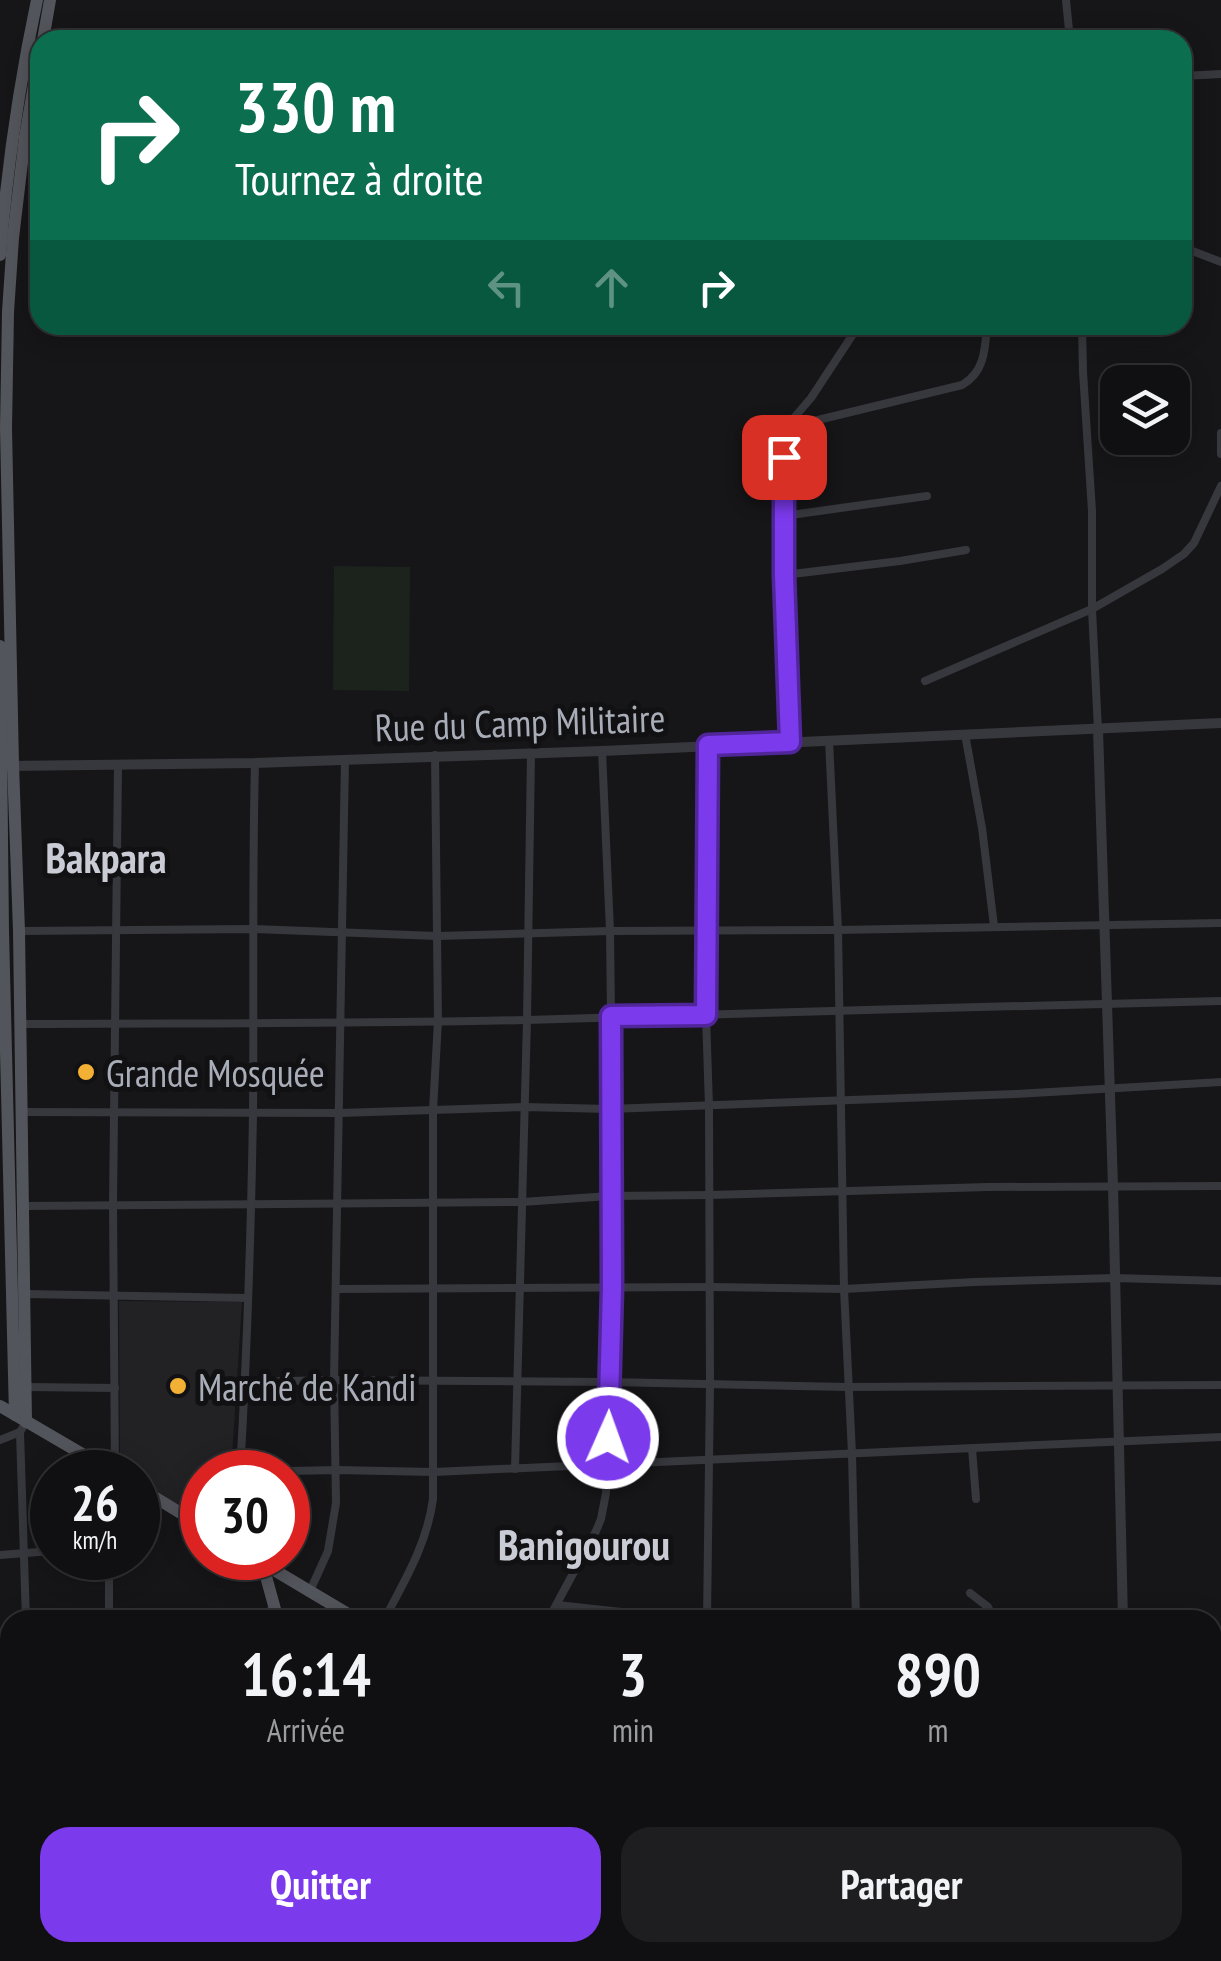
<!DOCTYPE html>
<html lang="fr">
<meta charset="utf-8">
<style>
:root{--surface:#101012;--page:#1e1e20;--text:#f1f3f6;--muted:#9c9d9f;--line:#303032;--accent:#7c3aed}
body{margin:0;font-family:"PT Sans Narrow",sans-serif;background:var(--page);color:var(--text);height:100vh;display:flex;flex-direction:column;font-size:38px;white-space:nowrap}
*{box-sizing:border-box;margin:0}
p{font-size:32px;color:var(--muted)}
.icon{flex:none;width:55px;height:55px;fill:none;stroke:currentColor;stroke-width:2;stroke-linecap:round;stroke-linejoin:round}
.map{position:relative;flex:1;overflow:hidden}
.sheet{position:absolute;left:0px;top:1610px;width:1222px;height:352px;display:flex;flex-direction:column;background:var(--surface);border-radius:30px 30px 0 0;box-shadow:0 5px 25px #0003,0 0 0 2px var(--line)}
.sheet>*{flex:none}
.guide{position:absolute;left:30px;top:30px;width:1162px;height:305px;border-radius:30px;box-shadow:0 5px 25px #0003,0 0 0 2px var(--line);background:#0b6e4f;color:#fff;overflow:hidden}
.fabs{position:absolute;left:1100px;top:365px;display:grid;gap:20px}
.fabs a{display:grid;place-items:center;width:90px;height:90px;border-radius:20px;background:var(--surface);box-shadow:0 5px 25px #0003,0 0 0 2px var(--line);font-size:50px}
.speed{position:absolute;left:30px;top:1450px;display:flex;gap:20px;font-size:50px;font-weight:700;text-align:center}
.speed>*{display:grid;place-content:center;width:130px;height:130px;border-radius:50%;background:var(--surface);box-shadow:0 5px 25px #0003,0 0 0 2px var(--line);line-height:1}
.speed small{font-size:25px;font-weight:400}
.speed .limit{border:15px solid #d22;background:#fff;color:#111}
.pin{position:absolute;display:grid;place-items:center;width:85px;height:85px;color:#fff;margin:-42px;border-radius:20px;box-shadow:0 5px 15px #0006}
.me{position:absolute;width:110px;margin:-55px;rotate:2deg;stroke-linejoin:round;filter:drop-shadow(0 0 8px #0008)}
.turn{display:flex;align-items:center;gap:35px;height:210px;padding:0 40px;font-size:45px}
.turn .icon{width:130px;height:130px;stroke-width:2.5}
.turn b{display:block;font-size:70px;line-height:85px}
.lanes{display:flex;align-items:center;height:95px;padding:0 40px;background:#0003;justify-content:center;gap:50px;direction:ltr}
.lanes .off{opacity:.35}
.eta{display:flex;justify-content:space-evenly;align-items:center;height:170px;text-align:center}
.eta b{font-size:60px;font-weight:700;line-height:70px}
.action{display:flex;gap:20px;margin-top:auto;padding:20px 40px}
.action a{flex:1;height:115px;border-radius:30px;background:var(--accent);color:#fff;font-size:40px;font-weight:700;line-height:115px;text-align:center}
.action a+a{background:var(--page);color:var(--text)}
.map>svg:first-child{display:block}
.built{fill:#222225}
.green{fill:#1c231d}
.lines{fill:none;stroke-linecap:round;stroke-linejoin:round}
.minor{stroke:#37383d;stroke-width:8}
.tertiary{stroke:#37383d;stroke-width:10}
.primary{stroke:#53555c;stroke-width:12}
.route-casing{stroke:#51269a;stroke-width:25}
.route{stroke:#7c3aed;stroke-width:18}
.poi-dot{fill:#f2b134;stroke:#111113;stroke-width:4}
.labels{text-anchor:middle;dominant-baseline:central;stroke-width:10;stroke-linejoin:round;paint-order:stroke}
.street-label{font-size:38px;fill:#a8adb8;stroke:#111113}
.poi-label{font-size:38px;fill:#a8adb8;stroke:#111113;text-anchor:start}
.quarter-label{font-size:42px;font-weight:bold;fill:#c9ccd4;stroke:#111113}
</style>
<div class="map">
<svg width="1221" height="1961" viewBox="0 0 1221 1961">
<rect width="100%" height="100%" fill="#161618"/>
<polygon class="built" points="119,1301 242,1302 231,1472 202,1472 202,1519 138,1481 138,1472 120,1471"/>
<polygon class="green" points="334,566 410,567 409,691 333,690"/>
<g class="lines">
<g class="minor">
<polyline points="1066,0 1070,40"/>
<polyline points="1182,76 1221,74"/>
<polyline points="1182,247 1221,262"/>
<polyline points="1082,325 1083,372 1092,511 1092,609 1098,730"/>
<polyline points="392,329 403,325"/>
<polyline points="786,427 811,398 859,325"/>
<polyline points="1221,433 1221,454"/>
<polyline points="783,516 927,496"/>
<polyline points="784,575 900,561 966,550"/>
<polyline points="925,681 1092,609 1162,569 1184,554 1194,543 1221,486"/>
<polyline points="965,734 982,828 994,926"/>
<polyline points="829,740 838,930 844,1289 852,1454 856,1620"/>
<path d="M790 741 783 516 785 428 962 385C985 372 985 349 987 325"/>
<polyline points="19,931 252,929 437,936 610,931 838,930 1221,923"/>
<path d="M20 1024C189 1023 357 1024 526 1020 758 1013 989 1006 1221 1001"/>
<polyline points="21,1112 340,1113 524,1107 610,1109 1015,1094 1221,1082"/>
<polyline points="22,1206 522,1202 610,1196 709,1195 988,1187 1221,1186"/>
<polyline points="337,1289 710,1287 844,1289 974,1282 1115,1278 1221,1281"/>
<polyline points="25,1294 248,1298"/>
<polyline points="245,1382 334,1380 609,1382 848,1387 1221,1385"/>
<polyline points="26,1387 115,1388"/>
<polyline points="0,1440 20,1432"/>
<polyline points="972,1448 976,1499"/>
<polyline points="515,1469 527,1020 531,753"/>
<polyline points="115,1472 113,1204 118,766"/>
<path d="M240 1472C247 1353 251 1234 253 1114 254 997 252 880 255 763"/>
<polyline points="246,1472 337,1470 434,1472 1221,1437"/>
<polyline points="0,1555 52,1551"/>
<polyline points="310,1591 328,1551 336,1503 334,1380 345,759"/>
<polyline points="970,1593 988,1607 994,1620"/>
<polyline points="557,1605 695,1620"/>
<polyline points="26,1620 20,1432 26,1422"/>
<polyline points="109,1620 109,1558"/>
<polyline points="245,1620 275,1609"/>
<path d="M384 1620C405 1580 427 1544 433 1499V1110L438 1021 435 755"/>
<polyline points="548,1620 596,1531 601,1519 606,1493 612,1288 611,1016 610,931 602,751"/>
<polyline points="707,1620 710,1384 709,1106 706,1015 708,745"/>
<polyline points="1212,1641 1221,1641"/>
<polyline points="0,1659 10,1660"/>
<polyline points="0,1732 10,1730"/>
<polyline points="104,1952 104,1961"/>
<polyline points="817,1961 819,1952"/>
<polyline points="1016,1961 1018,1952"/>
</g>
<g class="tertiary">
<polyline points="1098,730 1113,1186 1123,1620"/>
<polyline points="6,766 255,763 602,751 1221,723"/>
<polyline points="1131,1961 1131,1952"/>
</g>
<g class="primary">
<polyline points="43,40 50,0"/>
<path d="M0 255C7 169 19 85 37 0"/>
<polyline points="0,646 3,931 15,1415"/>
<polyline points="0,1406 113,1472"/>
<polyline points="26,1422 19,931 13,765 6,428 8,312 13,238 25,137 40,50"/>
<polyline points="138,1487 202,1526"/>
<polyline points="254,1558 358,1620"/>
<polyline points="262,1562 278,1620"/>
<polyline points="367,1952 369,1961"/>
<polyline points="908,1952 921,1961"/>
</g>
</g>
<g class="lines">
<g class="route-casing">
<polyline id="route" points="608,1438 612,1288 611,1016 706,1015 708,745 790,742 784,575 784,457"/>
</g>
<use href="#route" class="route"/>
</g>
<g class="poi-dot">
<circle cx="86" cy="1072" r="10"/>
<circle cx="178" cy="1386" r="10"/>
</g>
<g class="labels">
<g class="street-label">
<text transform="translate(520 722) rotate(-2)">Rue du Camp Militaire</text>
</g>
<g class="poi-label">
<text x="106" y="1072">Grande Mosquée</text>
<text x="198" y="1386">Marché de Kandi</text>
</g>
<g class="quarter-label">
<text x="106" y="857">Bakpara</text>
<text x="584" y="1544">Banigourou</text>
</g>
</g>
</svg>
<div class="fabs">
<a><svg class="icon" aria-label="layers" viewBox="0 0 24 24"><path d="M12 4l9 5-9 5-9-5zM3 14l9 5 9-5"/></svg></a>
</div>
<div class="speed"><div>26<small>km/h</small></div><div class="limit">30</div></div>
<div class="pin" style="left:784px;top:457px;background:#d93025"><svg class="icon" aria-label="arrive" viewBox="0 0 24 24"><path d="M6 21V4h12l-3 4 3 4H6"/></svg></div>
<svg class="me" style="left:608px;top:1438px" viewBox="-20 -20 40 40"><circle r="17" fill="#7c3aed" stroke="#fff" stroke-width="3"/><path d="M0-11L8 9 0 5-8 9z" fill="#fff"/></svg>
<div class="guide">
<div class="turn"><svg class="icon" aria-label="right" viewBox="0 0 24 24"><path d="M7 20v-9h11M14 6l5 5-5 5"/></svg><div><b>330 m</b>Tournez à droite</div></div>
<div class="lanes"><svg class="icon off" aria-label="left" viewBox="0 0 24 24"><path d="M17 20v-9H6M10 6l-5 5 5 5"/></svg><svg class="icon off" aria-label="ahead" viewBox="0 0 24 24"><path d="M12 20V5M6 11l6-6 6 6"/></svg><svg class="icon" aria-label="right" viewBox="0 0 24 24"><path d="M7 20v-9h11M14 6l5 5-5 5"/></svg></div>
</div>
<section class="sheet">
<div class="eta">
<div><b>16:14</b><p>Arrivée</p></div>
<div><b>3</b><p>min</p></div>
<div><b>890</b><p>m</p></div>
</div>
<div class="action"><a>Quitter</a><a>Partager</a></div>
</section>
</div>
